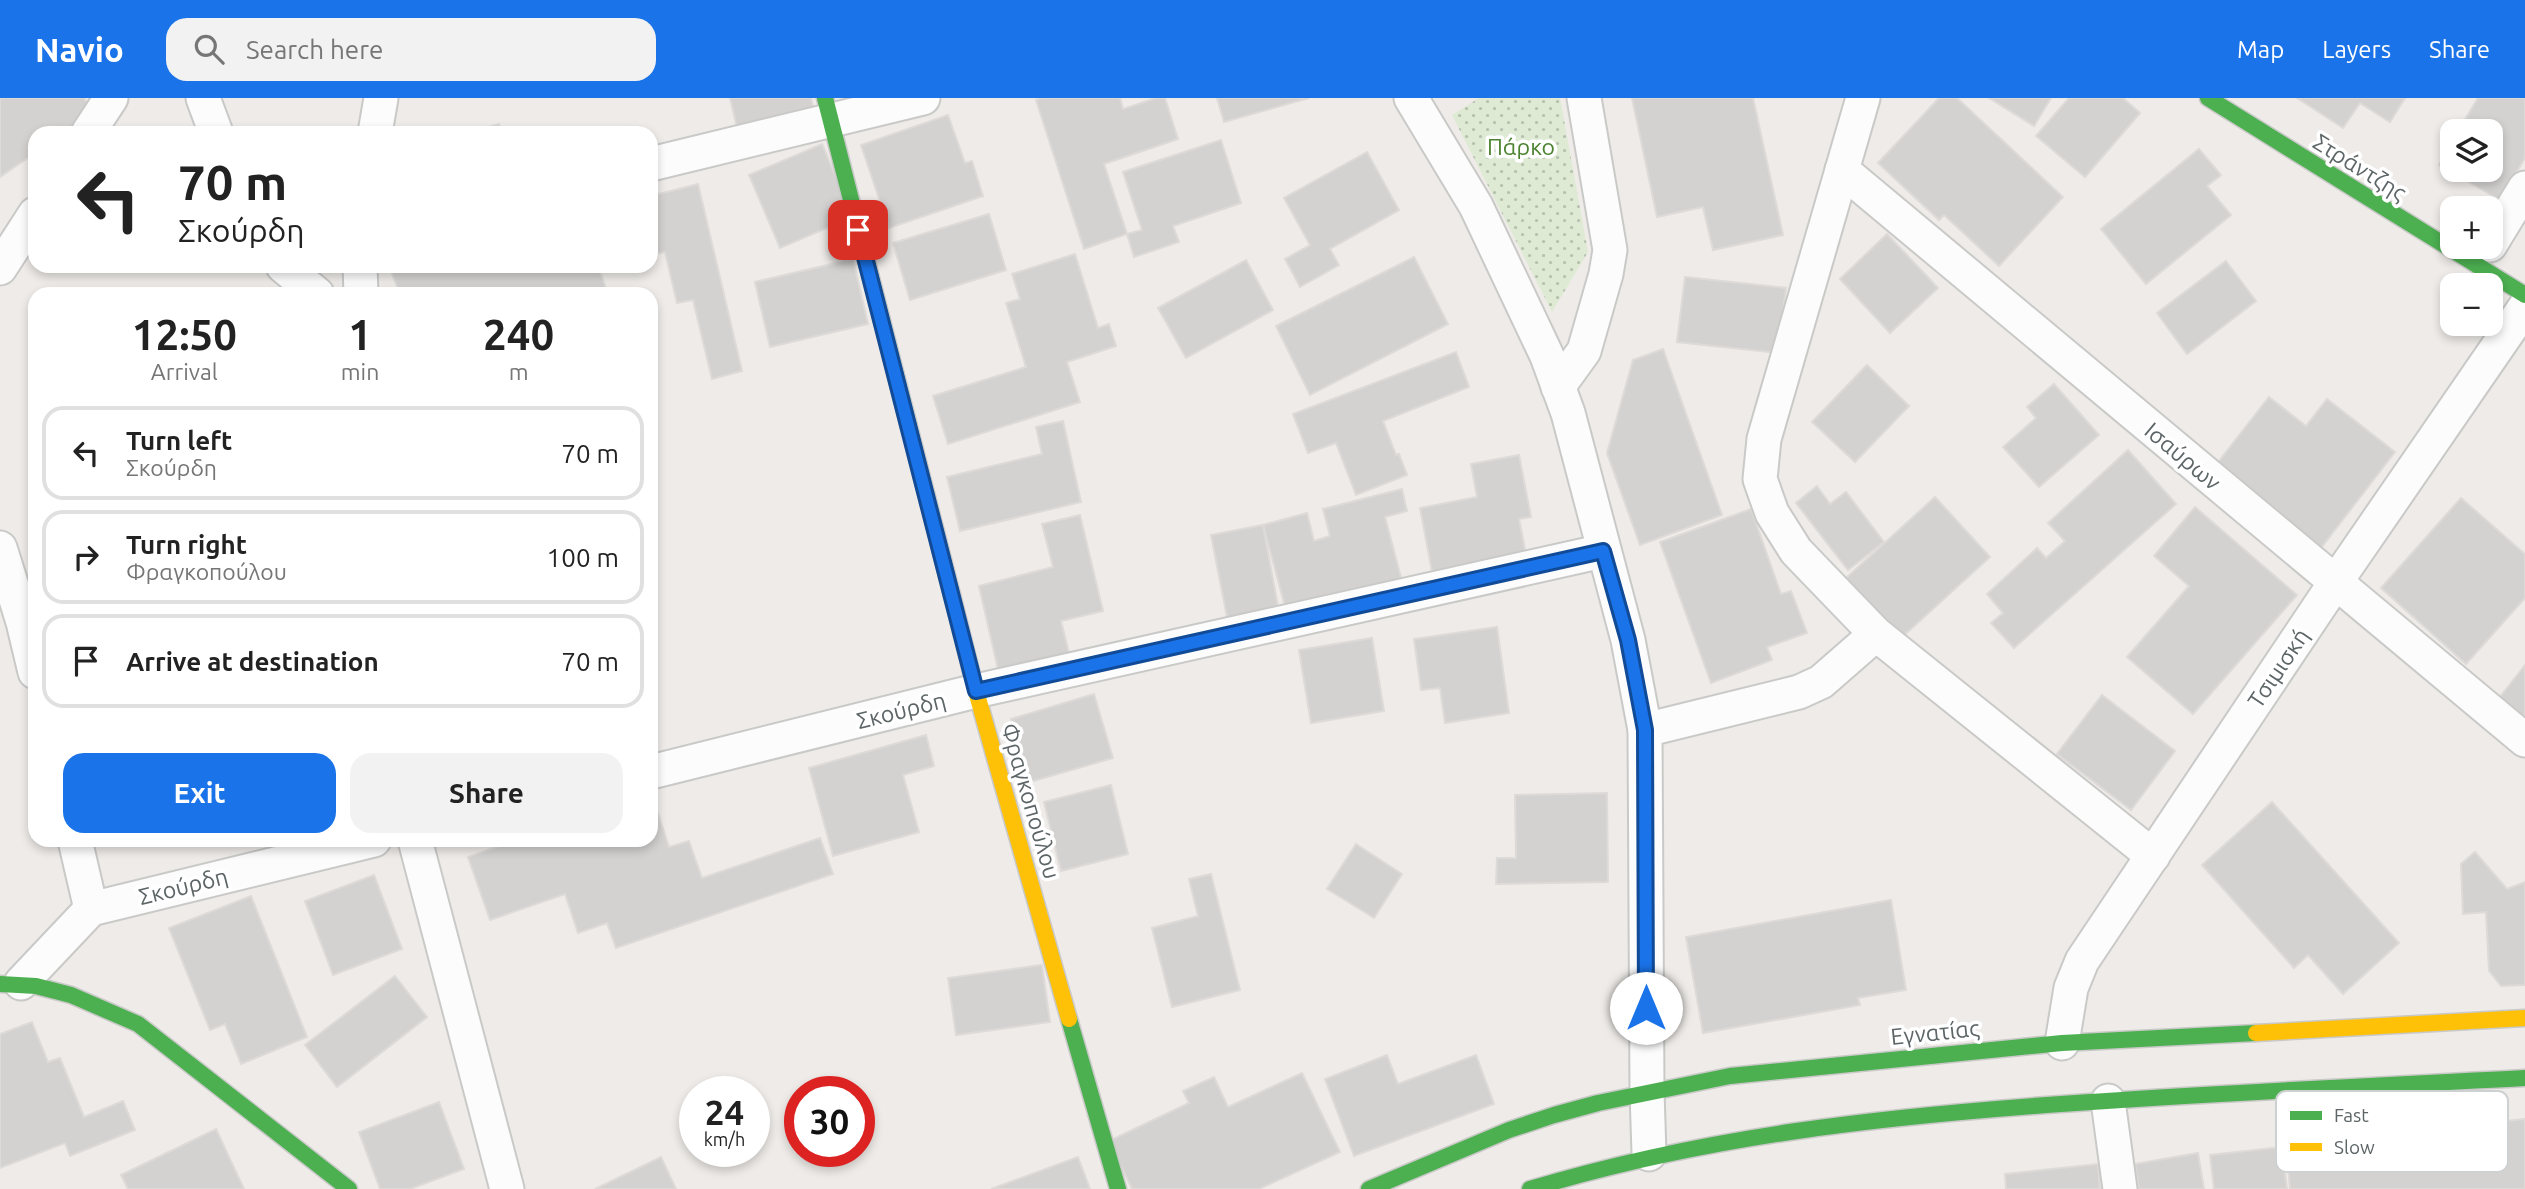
<!DOCTYPE html>
<meta charset="utf-8">
<style>
:root{--surface:#fff;--page:#f2f2f2;--text:#222;--muted:#767676;--line:#e0e0e0;--accent:#1a73e8}
body{margin:0;font-family:Ubuntu,sans-serif;background:var(--page);color:var(--text);height:100vh;display:flex;flex-direction:column;font-size:26px;white-space:nowrap}
*{box-sizing:border-box;margin:0}
p{font-size:23px;color:var(--muted)}
.icon{flex:none;width:38px;height:38px;fill:none;stroke:currentColor;stroke-width:2;stroke-linecap:round;stroke-linejoin:round}
.map{position:relative;flex:1;overflow:hidden}
.drawer{position:absolute;left:28px;top:189px;width:630px;height:560px;display:flex;flex-direction:column;background:var(--surface);border-radius:21px;box-shadow:0 4px 10px #0003}
.drawer>*{flex:none}
.hud{position:absolute;left:28px;top:28px;width:630px;height:147px;border-radius:21px;box-shadow:0 4px 10px #0003;background:#fff;color:var(--text);overflow:hidden}
.controls{position:absolute;left:2440px;top:21px;display:grid;gap:14px}
.controls a{display:grid;place-items:center;width:63px;height:63px;border-radius:14px;background:var(--surface);box-shadow:0 4px 10px #0003;font-size:35px}
.speed{position:absolute;left:679px;top:978px;display:flex;gap:14px;font-size:35px;font-weight:700;text-align:center}
.speed>*{display:grid;place-content:center;width:91px;height:91px;border-radius:50%;background:var(--surface);box-shadow:0 4px 10px #0003;line-height:1}
.speed small{font-size:18px;font-weight:400}
.speed .limit{border:10px solid #d22;background:#fff;color:#111}
.pin{position:absolute;display:grid;place-items:center;width:60px;height:60px;color:#fff;margin:-30px;border-radius:14px;box-shadow:0 4px 10px #0006}
.me{position:absolute;width:77px;margin:-38px;rotate:0deg;stroke-linejoin:round;filter:drop-shadow(0 0 5px #0008)}
.turn{display:flex;align-items:center;gap:24px;height:147px;padding:0 35px;font-size:32px}
.turn .icon{width:91px;height:91px;stroke-width:2.5}
.turn b{display:block;font-size:49px;line-height:60px}
.eta{display:flex;justify-content:space-evenly;align-items:center;height:119px;text-align:center}
.eta b{font-size:42px;font-weight:700;line-height:49px}
.action{display:flex;gap:14px;margin-top:auto;padding:14px 35px}
.action a{flex:1;height:80px;border-radius:21px;background:var(--accent);color:#fff;font-size:28px;font-weight:700;line-height:80px;text-align:center}
.action a+a{background:var(--page);color:var(--text)}
ul{padding:0;list-style:none}
li{display:flex;align-items:center;gap:21px;height:94px;margin:0 14px 10px;padding:0 21px;border:4px solid var(--line);border-radius:21px}
li div{flex:1}
li b{display:block;font-size:26px}
li em{font-style:normal}
header{display:flex;align-items:center;gap:42px;box-sizing:border-box;height:98px;padding:0 35px;background:var(--accent);color:#fff}
header strong{font-size:33px}
nav{display:flex;gap:38px;margin-inline-start:auto;font-size:24px}
.search{width:490px;height:63px;background:var(--page);display:flex;align-items:center;gap:18px;box-sizing:border-box;padding:0 24px;border-radius:21px;color:var(--muted);font-size:26px}
.map>svg:first-child{display:block}
.grass{fill:url(#grass-dots)}
.building{fill:#d4d2d1;stroke:#dedad8;stroke-width:2}
.lines{fill:none;stroke-linecap:round;stroke-linejoin:round}
.street-casing{stroke:#c9cac8;stroke-width:37}
.fast-casing{stroke:#c9c9c8;stroke-width:19}
.slow-casing{stroke:#c9c9c8;stroke-width:19}
.street{stroke:#fcfcfc;stroke-width:33}
.fast{stroke:#4caf50;stroke-width:16}
.slow{stroke:#ffc107;stroke-width:16}
.route-casing{stroke:#114b97;stroke-width:18}
.route{stroke:#1a73e8;stroke-width:12}
.labels{text-anchor:middle;dominant-baseline:central;stroke-width:7;stroke-linejoin:round;paint-order:stroke}
.park-label{font-size:23px;fill:#4c8330;stroke:#fff}
.street-label{font-size:23px;fill:#5d6567;stroke:#fff}
.key{fill:#fff;stroke:#ced1d1;stroke-width:2}
.key-label{font-size:19px;fill:#5d6567}
</style>
<header>
<strong>Navio</strong>
<div class="search"><svg class="icon" aria-label="search" viewBox="0 0 24 24"><circle cx="10" cy="10" r="6"/><path d="M15 15l6 6"/></svg>Search here</div>
<nav><a>Map</a><a>Layers</a><a>Share</a></nav>
</header>
<div class="map">
<svg width="2525" height="1091" viewBox="0 0 2525 1091">
<defs>
<pattern id="grass-dots" width="8" height="8" patternUnits="userSpaceOnUse" patternTransform="scale(1.75)"><rect width="8" height="8" fill="#deead3"/><path d="M2 2h.1M6 6h.1" fill="none" stroke="#b7c1af" stroke-width="1.8" stroke-linecap="round"/></pattern>
</defs>
<rect width="100%" height="100%" fill="#eeebe8"/>
<polygon class="grass" points="1479,0 1560,0 1588,154 1552,214 1452,17"/>
<g class="building">
<polygon points="0,0 84,0 93,14 64,35 35,35 35,55 0,79"/>
<polygon points="730,0 811,0 816,20 739,38"/>
<polygon points="1042,0 1120,0 1123,11 1156,0 1165,0 1178,41 1104,66 1127,136 1084,151 1036,2"/>
<polygon points="1217,0 1309,0 1224,24"/>
<polygon points="1632,0 1753,0 1783,137 1713,152 1703,109 1657,119"/>
<polygon points="1939,0 1957,0 2063,99 1999,168 1944,117 1939,122 1878,65"/>
<polygon points="1989,0 2051,0 2034,28"/>
<polygon points="2069,0 2123,0 2140,15 2085,79 2036,38"/>
<polygon points="2297,0 2405,0 2390,24 2360,5 2343,30"/>
<polygon points="2478,0 2525,0 2525,60 2500,102 2439,67 2452,45 2452,72 2490,72 2490,33 2458,33"/>
<polygon points="948,17 965,65 972,63 983,98 889,130 861,47"/>
<polygon points="499,26 502,35 468,35"/>
<polygon points="1221,42 1241,105 1173,128 1179,144 1134,159 1127,136 1142,132 1123,74"/>
<polygon points="822,46 853,119 780,150 749,77"/>
<polygon points="2199,51 2221,77 2207,88 2231,117 2146,186 2101,131"/>
<polygon points="1367,54 1399,112 1330,151 1339,167 1300,189 1285,161 1310,147 1284,100"/>
<polygon points="698,86 742,273 712,281 693,202 677,205 665,154 651,157 651,98"/>
<polygon points="989,116 1006,172 910,202 893,145"/>
<polygon points="1887,136 1938,190 1890,235 1840,181"/>
<polygon points="1075,156 1098,230 1109,226 1116,248 1067,264 1080,304 948,346 933,298 1026,269 1006,205 1020,201 1012,176"/>
<polygon points="1414,159 1448,226 1310,297 1276,228"/>
<polygon points="853,161 868,226 770,249 755,184"/>
<polygon points="1246,162 1273,212 1186,260 1158,210"/>
<polygon points="2226,163 2256,203 2187,256 2157,215"/>
<polygon points="403,168 598,168 608,196 400,196 391,173"/>
<polygon points="1685,179 1786,190 1778,255 1677,244"/>
<polygon points="1663,251 1722,417 1640,447 1607,355 1633,262"/>
<polygon points="1456,254 1469,289 1383,323 1396,357 1399,356 1407,377 1356,397 1336,345 1308,355 1293,316"/>
<polygon points="1867,267 1909,308 1855,364 1812,324"/>
<polygon points="2054,286 2099,337 2039,389 2003,349 2036,320 2027,309"/>
<polygon points="2269,299 2306,328 2327,301 2395,354 2321,450 2215,368"/>
<polygon points="1063,323 1081,404 960,433 947,379 1042,356 1036,329"/>
<polygon points="2128,352 2176,406 2014,550 1991,525 2003,515 1987,496 2037,450 2046,460 2065,443 2048,425"/>
<polygon points="1519,357 1531,419 1519,421 1527,461 1433,479 1420,410 1477,399 1471,366"/>
<polygon points="1817,388 1830,406 1846,394 1884,444 1848,472 1796,405"/>
<polygon points="1402,391 1407,413 1385,419 1402,483 1286,512 1263,427 1307,415 1314,443 1330,438 1323,411"/>
<polygon points="1935,399 1990,459 1901,540 1846,480"/>
<polygon points="2461,400 2525,456 2525,500 2466,566 2381,490"/>
<polygon points="2195,409 2297,497 2193,616 2127,559 2189,488 2154,458"/>
<polygon points="1751,411 1781,496 1791,493 1807,535 1767,549 1772,562 1711,585 1660,444"/>
<polygon points="1080,417 1103,513 1061,523 1071,563 1000,580 979,488 1053,469 1042,426"/>
<polygon points="1263,427 1279,514 1228,524 1211,437"/>
<polygon points="1497,529 1509,615 1445,625 1440,590 1421,592 1414,541"/>
<polygon points="1372,540 1384,613 1311,625 1299,552"/>
<polygon points="2525,567 2525,621 2499,600"/>
<polygon points="1094,596 1113,660 1030,684 1011,621"/>
<polygon points="2102,597 2175,653 2131,712 2057,656"/>
<polygon points="926,637 934,668 903,677 919,734 833,758 809,670"/>
<polygon points="1111,687 1128,756 1061,773 1044,704"/>
<polygon points="1607,695 1608,784 1496,786 1497,760 1516,760 1515,697"/>
<polygon points="2272,704 2399,845 2343,896 2308,857 2294,870 2202,767"/>
<polygon points="658,715 669,749 689,743 702,780 820,740 833,776 616,850 607,825 578,835 565,796 490,822 468,759 516,742 651,742 651,717"/>
<polygon points="1356,746 1402,776 1374,820 1327,791"/>
<polygon points="2475,754 2507,791 2525,784 2525,887 2501,888 2489,873 2486,814 2463,816 2461,766"/>
<polygon points="1211,776 1240,892 1172,909 1152,830 1198,818 1189,781"/>
<polygon points="374,777 402,851 333,877 305,803"/>
<polygon points="251,798 307,939 241,966 225,926 210,932 169,830"/>
<polygon points="1891,802 1906,892 1858,900 1860,907 1703,935 1686,839"/>
<polygon points="1042,867 1050,924 956,937 948,880"/>
<polygon points="395,878 427,919 337,989 305,947"/>
<polygon points="32,924 48,964 60,960 84,1019 123,1003 135,1032 70,1058 65,1045 0,1070 0,936"/>
<polygon points="1387,957 1398,986 1476,957 1494,1006 1354,1058 1325,981"/>
<polygon points="1302,975 1340,1054 1259,1091 1132,1091 1109,1043 1189,1005 1183,993 1214,979 1228,1009"/>
<polygon points="439,1004 464,1071 410,1091 380,1091 359,1034"/>
<polygon points="2525,1021 2525,1091 2290,1091 2286,1045"/>
<polygon points="216,1031 244,1091 128,1091 121,1077"/>
<polygon points="2282,1049 2287,1091 2214,1091 2210,1057"/>
<polygon points="2198,1055 2204,1091 2139,1091 2135,1066"/>
<polygon points="661,1059 676,1091 595,1091"/>
<polygon points="1078,1059 1090,1091 991,1091"/>
<polygon points="2098,1066 2100,1091 2006,1091 2005,1076"/>
</g>
<g class="lines">
<g class="street-casing">
<g id="street">
<polyline points="203,0 216,35"/>
<polyline points="1411,0 1476,108 1547,258 1568,315 1628,542 1645,632 1647,994 1649,1056"/>
<polyline points="1863,0 1764,341 1760,381 1772,415 1796,453 1876,536 2153,758"/>
<polyline points="88,35 111,0"/>
<polyline points="375,35 381,0"/>
<polyline points="651,66 923,0"/>
<polyline points="1842,72 2525,642"/>
<polyline points="2490,147 2525,90"/>
<polyline points="283,168 317,196"/>
<polyline points="360,168 361,196"/>
<polyline points="0,170 35,116"/>
<polyline points="1558,289 1584,253 1606,176 1610,152 1584,0"/>
<polyline points="0,450 23,524 35,574"/>
<polyline points="1645,632 1799,594 1821,584 1876,536"/>
<polyline points="651,674 976,593 1603,453"/>
<polyline points="75,742 91,811"/>
<polyline points="415,742 507,1091"/>
<polyline points="21,885 91,811 374,742"/>
<polyline points="2062,945 2071,890 2082,863 2335,485 2525,209"/>
<polyline points="2108,1003 2120,1091"/>
</g>
</g>
<g class="fast-casing">
<g id="fast">
<polyline points="825,0 952,497"/>
<polyline points="2208,0 2525,197"/>
<polyline points="0,886 36,888 71,897 138,926 349,1091"/>
<polyline points="1069,921 1118,1091"/>
<polyline points="1369,1091 1509,1032 1554,1017 1598,1005 1730,978 2062,945 2256,935"/>
<path d="M1530 1091C1706 1038 1879 1019 2061 1006 2215 995 2370 988 2525 980"/>
</g>
</g>
<g class="slow-casing">
<g id="slow">
<polyline points="952,497 976,593 1069,921"/>
<polyline points="2256,935 2525,920"/>
</g>
</g>
<use href="#street" class="street"/>
<use href="#fast" class="fast"/>
<use href="#slow" class="slow"/>
</g>
<g class="lines">
<g class="route-casing">
<polyline id="route" points="858,132 976,593 1603,453 1628,542 1645,632 1646,910"/>
</g>
<use href="#route" class="route"/>
</g>
<g class="labels">
<g class="park-label">
<text x="1521" y="48">Πάρκο</text>
</g>
<g class="street-label">
<text transform="translate(2360 69) rotate(32)">Στράντζης</text>
<text transform="translate(2183 358) rotate(40)">Ισαύρων</text>
<text transform="translate(2278 570) rotate(-56)">Τσιμισκή</text>
<text transform="translate(901 612) rotate(-14)">Σκούρδη</text>
<text transform="translate(1031 703) rotate(74)">Φραγκοπούλου</text>
<text transform="translate(183 788) rotate(-14)">Σκούρδη</text>
<text transform="translate(1935 934) rotate(-6)">Εγνατίας</text>
</g>
</g>
<rect x="2276" y="993" width="232" height="81" rx="10" class="key"/>
<rect x="2290" y="1013" width="32" height="9" fill="#4caf50"/>
<rect x="2290" y="1045" width="32" height="8" fill="#ffc107"/>
<g class="key-label">
<text x="2334" y="1024">Fast</text>
<text x="2334" y="1056">Slow</text>
</g>
</svg>
<div class="controls">
<a><svg class="icon" aria-label="layers" viewBox="0 0 24 24"><path d="M12 4l9 5-9 5-9-5zM3 14l9 5 9-5"/></svg></a>
<a>+</a>
<a>−</a>
</div>
<div class="speed"><div>24<small>km/h</small></div><div class="limit">30</div></div>
<div class="pin" style="left:858px;top:132px;background:#d93025"><svg class="icon" aria-label="arrive" viewBox="0 0 24 24"><path d="M6 21V4h12l-3 4 3 4H6"/></svg></div>
<svg class="me" style="left:1646px;top:910px" viewBox="-20 -20 40 40"><circle r="19" fill="#fff"/><path d="M0-13L10 11 0 6-10 11z" fill="#1a73e8"/></svg>
<div class="hud">
<div class="turn"><svg class="icon" aria-label="left" viewBox="0 0 24 24"><path d="M17 20v-9H6M10 6l-5 5 5 5"/></svg><div><b>70 m</b>Σκούρδη</div></div>
</div>
<section class="drawer">
<div class="eta">
<div><b>12:50</b><p>Arrival</p></div>
<div><b>1</b><p>min</p></div>
<div><b>240</b><p>m</p></div>
</div>
<ul>
<li><svg class="icon" aria-label="left" viewBox="0 0 24 24"><path d="M17 20v-9H6M10 6l-5 5 5 5"/></svg><div><b>Turn left</b><p>Σκούρδη</p></div><em>70 m</em></li>
<li><svg class="icon" aria-label="right" viewBox="0 0 24 24"><path d="M7 20v-9h11M14 6l5 5-5 5"/></svg><div><b>Turn right</b><p>Φραγκοπούλου</p></div><em>100 m</em></li>
<li><svg class="icon" aria-label="arrive" viewBox="0 0 24 24"><path d="M6 21V4h12l-3 4 3 4H6"/></svg><div><b>Arrive at destination</b></div><em>70 m</em></li>
</ul>
<div class="action"><a>Exit</a><a>Share</a></div>
</section>
</div>
